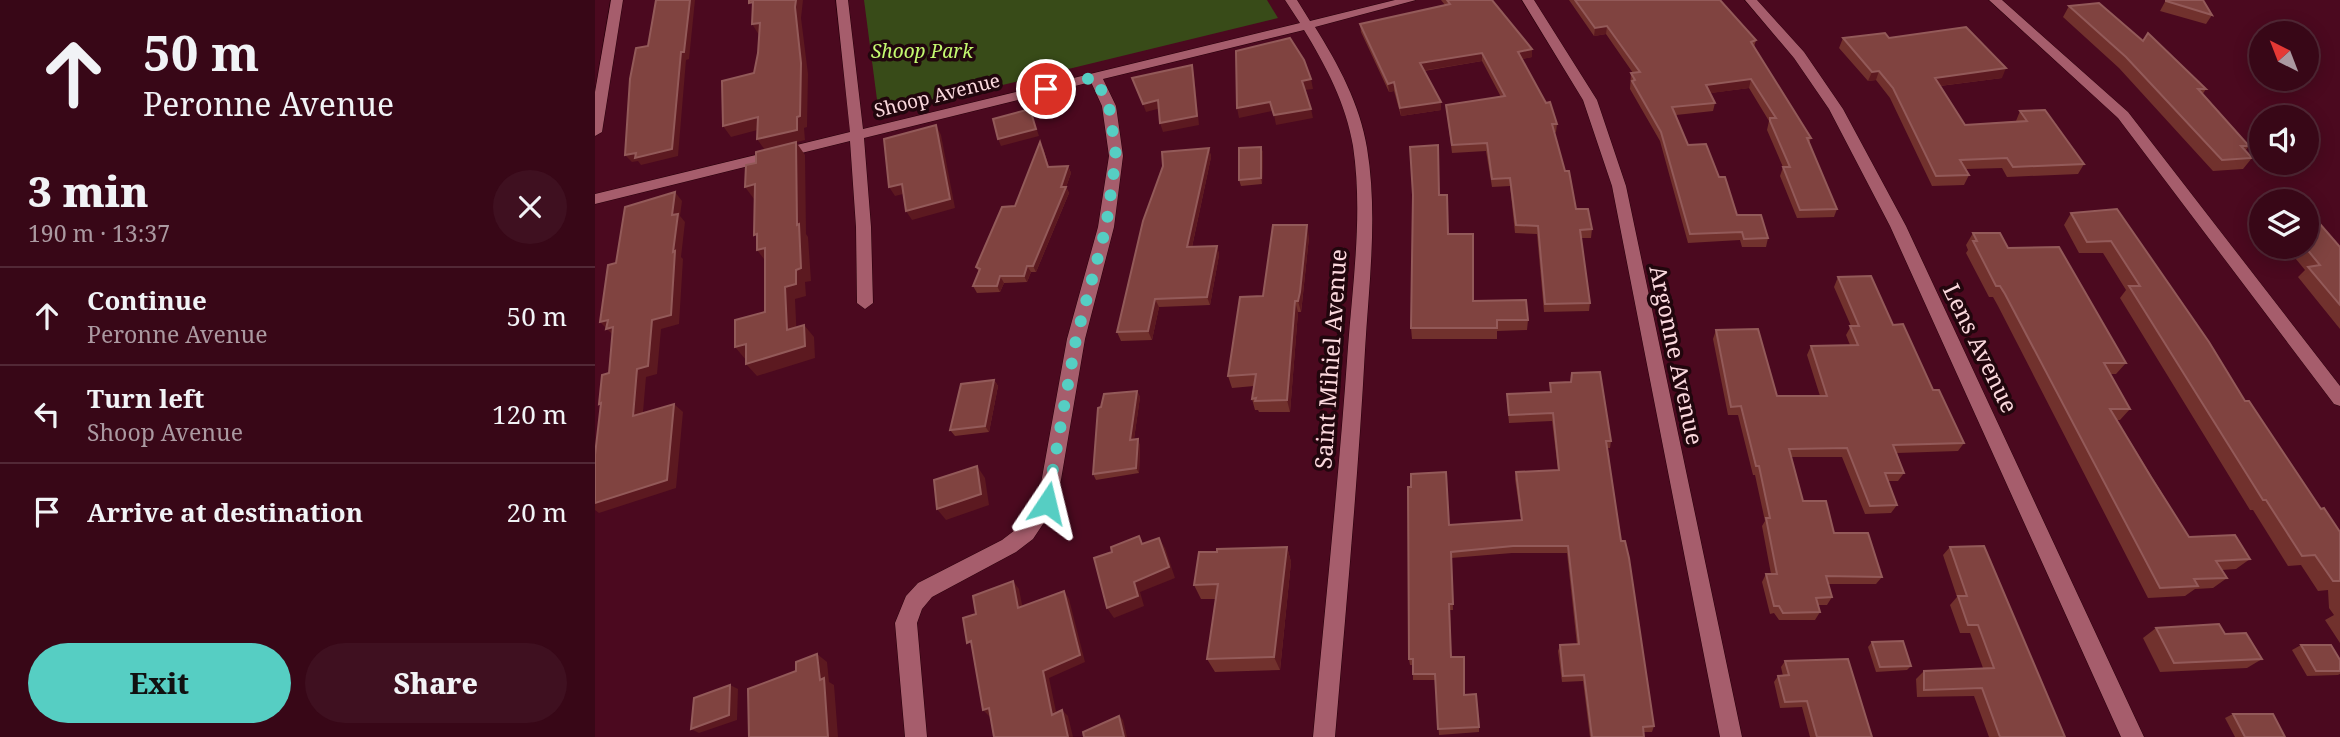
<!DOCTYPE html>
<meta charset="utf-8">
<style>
:root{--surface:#380717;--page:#3f1020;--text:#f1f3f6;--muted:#ab99a1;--line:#522836;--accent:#56cec3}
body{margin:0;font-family:"Noto Serif",serif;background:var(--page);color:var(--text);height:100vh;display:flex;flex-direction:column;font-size:26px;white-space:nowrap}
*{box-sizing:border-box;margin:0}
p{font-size:23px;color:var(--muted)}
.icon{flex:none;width:38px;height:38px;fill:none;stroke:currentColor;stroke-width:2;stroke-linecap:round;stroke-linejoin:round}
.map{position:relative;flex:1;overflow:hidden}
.details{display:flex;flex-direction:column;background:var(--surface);width:595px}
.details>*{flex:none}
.hud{background:#380717;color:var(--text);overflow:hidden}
.needle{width:46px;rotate:318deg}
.fabs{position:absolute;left:1654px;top:21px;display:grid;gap:14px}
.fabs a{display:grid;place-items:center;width:70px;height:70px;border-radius:50%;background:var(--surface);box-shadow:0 4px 18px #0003,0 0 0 2px var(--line);font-size:35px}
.pin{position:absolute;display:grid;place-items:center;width:60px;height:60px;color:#fff;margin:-30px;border:4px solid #fff;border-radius:50%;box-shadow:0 2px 7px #0007}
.me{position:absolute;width:77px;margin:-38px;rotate:10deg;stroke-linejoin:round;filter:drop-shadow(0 0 5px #0008)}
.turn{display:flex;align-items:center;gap:24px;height:147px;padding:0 28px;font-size:32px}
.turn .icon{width:91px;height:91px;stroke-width:2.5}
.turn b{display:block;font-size:49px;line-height:60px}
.round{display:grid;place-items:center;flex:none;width:74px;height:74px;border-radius:37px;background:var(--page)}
.head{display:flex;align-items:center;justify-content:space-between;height:119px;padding:0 28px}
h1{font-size:42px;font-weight:800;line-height:52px}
.action{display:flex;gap:14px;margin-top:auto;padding:14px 28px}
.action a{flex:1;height:80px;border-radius:42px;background:var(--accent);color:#111;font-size:28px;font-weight:800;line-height:80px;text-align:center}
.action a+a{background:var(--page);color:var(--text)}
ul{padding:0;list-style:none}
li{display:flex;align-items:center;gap:21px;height:98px;padding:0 28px;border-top:2px solid var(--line)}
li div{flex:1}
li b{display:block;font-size:26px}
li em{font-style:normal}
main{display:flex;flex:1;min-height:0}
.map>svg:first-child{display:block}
.green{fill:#384b18}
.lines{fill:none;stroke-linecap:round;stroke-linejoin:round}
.minor-casing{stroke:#29000b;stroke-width:1}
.minor{fill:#a65d6c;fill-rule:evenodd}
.wall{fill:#71312d}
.shaded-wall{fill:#5c1920}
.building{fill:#804340;stroke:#935a59;stroke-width:2}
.route{stroke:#56cec3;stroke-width:12;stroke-dasharray:0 21.6}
.labels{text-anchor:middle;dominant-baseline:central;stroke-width:7;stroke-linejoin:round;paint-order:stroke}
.far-park-label{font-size:19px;font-style:italic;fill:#c4f970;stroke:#21060d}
.far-street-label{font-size:19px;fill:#fbd9de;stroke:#21060d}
.street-label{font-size:23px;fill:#fbd9de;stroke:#21060d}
</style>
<main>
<section class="details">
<div class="hud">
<div class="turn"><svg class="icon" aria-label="ahead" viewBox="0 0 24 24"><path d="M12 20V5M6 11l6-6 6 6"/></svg><div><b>50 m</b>Peronne Avenue</div></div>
</div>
<div class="head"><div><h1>3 min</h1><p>190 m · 13:37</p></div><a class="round"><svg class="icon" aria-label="close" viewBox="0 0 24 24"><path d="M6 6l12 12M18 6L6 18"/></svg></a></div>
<ul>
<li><svg class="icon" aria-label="ahead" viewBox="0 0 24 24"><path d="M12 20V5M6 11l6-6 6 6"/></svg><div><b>Continue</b><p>Peronne Avenue</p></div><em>50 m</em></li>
<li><svg class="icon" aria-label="left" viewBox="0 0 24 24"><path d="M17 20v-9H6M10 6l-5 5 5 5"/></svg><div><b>Turn left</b><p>Shoop Avenue</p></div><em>120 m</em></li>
<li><svg class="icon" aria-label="arrive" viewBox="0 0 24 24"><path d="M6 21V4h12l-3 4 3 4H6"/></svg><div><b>Arrive at destination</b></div><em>20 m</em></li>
</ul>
<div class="action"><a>Exit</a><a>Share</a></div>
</section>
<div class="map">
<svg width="1745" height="737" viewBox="0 0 1745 737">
<rect width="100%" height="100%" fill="#4b091f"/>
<polygon class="green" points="269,0 672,0 683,18 284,115"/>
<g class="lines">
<g class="minor-casing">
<g id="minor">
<polygon points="16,0 28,0 7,132 0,136 0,92"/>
<path d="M241 0H253L268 129 705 23 690 0H702L715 21 800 0H821L720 27C743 64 765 104 772 148 783 215 774 283 770 350 763 479 751 608 740 737H718C730 607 744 477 753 347 758 281 768 212 758 146 751 104 731 66 709 30L508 79 521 106 528 156 519 227 490 339 462 503 438 539 421 552 337 597 327 609 322 623 332 737H310L300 623 311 596 323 583 407 540 424 527 443 500 472 339 503 227 514 156 507 106 496 82 269 138 276 227 278 303 270 309 262 303 261 227 255 141 0 204V194L255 132Z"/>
<polygon points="927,0 939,0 1002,100 1031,186 1147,737 1125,737 1017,186 988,100"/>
<polygon points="1150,0 1162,0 1209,52 1248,109 1311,226 1549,737 1526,737 1295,226 1234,109 1199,58"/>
<polygon points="1394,0 1407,0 1533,112 1745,386 1745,406 1739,404 1523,118"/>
</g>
</g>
<use href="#minor" class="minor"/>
</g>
<g class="wall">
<polygon points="846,0 897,0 937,49 937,57 927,59 962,124 961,132 959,133 981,209 997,229 996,238 986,238 995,303 994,311 949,312 942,234 920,233 915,186 897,187 891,151 857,153 851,105 906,97 887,61 829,71 846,110 806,116 799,91 794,92 766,32 765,24 850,5"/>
<polygon points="974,0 1125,0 1161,40 1159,47 1216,138 1214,143 1242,209 1239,217 1202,218 1185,176 1188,167 1172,130 1174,121 1154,88 1115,93 1120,103 1118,111 1081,115 1093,145 1124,177 1142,215 1173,238 1171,247 1147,247 1145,240 1093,243 1065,141 1035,89 1036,73 1038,73 1011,34 999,36"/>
<polygon points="1571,0 1617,15 1611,24 1565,11"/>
<polygon points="1474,6 1548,41 1611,89 1607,95 1654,146 1650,151 1657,158 1648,169 1618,171 1524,68 1468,17"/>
<polygon points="1248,38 1294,38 1407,78 1345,86 1370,125 1421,121 1425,111 1489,164 1483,174 1412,177 1407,168 1371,169 1374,175 1369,185 1337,186 1295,98 1281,80 1273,81 1244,48"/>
<polygon points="666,147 668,153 667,184 646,186 644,180"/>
<polygon points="448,148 454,167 473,166 476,173 471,187 474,193 441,272 436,272 432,282 409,283 405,292 382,293 378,286 384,272 381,267 420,206"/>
<polygon points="614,148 616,157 597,247 622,246 624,255 615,305 564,307 557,340 526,341 522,332"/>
<polygon points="844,195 853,234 878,301 933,320 932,330 902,331 902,339 817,339 816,328"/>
<polygon points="1522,209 1650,401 1726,509 1745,532 1745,643 1730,620 1739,615 1734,608 1733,590 1723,591 1706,565 1693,566 1658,510 1655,510 1525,298 1531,290 1508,253 1484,253 1469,225 1476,213"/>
<polygon points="1378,233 1413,248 1531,363 1521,374 1515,374 1535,409 1525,420 1522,420 1594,537 1655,559 1641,569 1627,570 1632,578 1618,588 1600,589 1590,596 1553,598 1403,306 1398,297 1394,297 1371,253 1373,250 1371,245"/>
<polygon points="714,237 707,304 706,312 703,312 695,412 664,412 663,410 660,410 657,399 659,386 637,388 633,376 668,296"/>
<polygon points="1691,247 1745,247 1745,329 1703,277 1710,270"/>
<polygon points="1243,277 1298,325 1369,443 1363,451 1302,453 1309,473 1303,481 1293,481 1302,505 1296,513 1270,514 1247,457 1196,457 1208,501 1239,533 1287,577 1281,584 1233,584 1237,597 1232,605 1223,605 1225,612 1220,620 1184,620 1179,613 1175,614 1167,582 1171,574 1176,574 1167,526 1170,521 1160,475 1158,475 1143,415 1133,415 1118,339 1121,330 1182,396 1225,396 1212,355 1216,346 1255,345 1251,335 1256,326 1239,287"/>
<polygon points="399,380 403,386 394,432 360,436 355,430"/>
<polygon points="955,383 1016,441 1015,448 1012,448 1026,541 1059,726 1057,732 1048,732 1049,737 995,737 988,681 967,682 963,651 965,645 982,645 972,553 917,553 856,558 858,610 855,610 856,657 869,695 884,727 884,732 844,735 840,680 818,680 818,665 815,665 814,659 854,525 926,520 920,479 921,472 963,470 957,421 914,423 912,401 912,394 955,392"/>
<polygon points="542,391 545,397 539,439 545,445 544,473 501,480 498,474 506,407"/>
<polygon points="692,547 696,562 685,670 620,672 612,659 621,599 606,599 599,585 622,552"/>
<polygon points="1355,547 1470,737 1394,737 1379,696 1322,697 1321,679 1329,671 1388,668 1375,633 1365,633 1355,605 1362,597 1348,555"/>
<polygon points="1561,628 1630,634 1667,659 1652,668 1565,672 1548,638"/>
<polygon points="1277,642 1316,666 1312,670 1281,672 1273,647"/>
<polygon points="1706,645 1745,660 1745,674 1743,675 1712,676 1697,650"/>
<polygon points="1190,661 1277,737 1215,737 1207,707 1185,708 1179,682 1183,676 1188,676 1186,667"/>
<polygon points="1638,714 1690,737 1640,737 1630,718"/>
</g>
<g class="shaded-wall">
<polygon points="95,0 100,0 94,59 91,60 83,156 46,165 43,161 37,162 30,155 41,153 86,52"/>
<polygon points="201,0 208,0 206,18 213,74 212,127 209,128 210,140 170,150 162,139 202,117"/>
<polygon points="165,23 164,35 157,24"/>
<polygon points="1012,26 1011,34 999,36 1000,28"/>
<polygon points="937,49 937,57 923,60 923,52"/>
<polygon points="887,53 887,61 826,71 825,63"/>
<polygon points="597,65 599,74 604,125 568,132 565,123"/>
<polygon points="1411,68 1407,78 1336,87 1340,78"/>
<polygon points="1284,71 1281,80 1273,81 1277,72"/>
<polygon points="716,79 718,89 709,90 707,81"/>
<polygon points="1156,79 1154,88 1109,94 1111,85"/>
<polygon points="799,82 799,91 794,92 793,84"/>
<polygon points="563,100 566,108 551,112 548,104"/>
<polygon points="675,102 677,111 644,118 642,108"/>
<polygon points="846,102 846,110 806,116 805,108"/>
<polygon points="435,109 444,136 406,146 403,139"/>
<polygon points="716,109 718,118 681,125 679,115"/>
<polygon points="163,117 170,128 136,137 128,126"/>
<polygon points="341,125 346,135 360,208 317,220 311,211"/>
<polygon points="201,142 210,155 211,234 213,237 216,281 210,282 211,296 200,299 202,342 192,330 190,287 201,270 202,225"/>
<polygon points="666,147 668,153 667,184 666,178"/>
<polygon points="614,148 616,157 595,256 592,247"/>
<polygon points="473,166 476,173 471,187 474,193 441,272 438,266"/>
<polygon points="160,184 170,197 159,199 150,187"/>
<polygon points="307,184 312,193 300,196 294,187"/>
<polygon points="80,192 87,201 85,216 90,222 86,257 88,259 84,324 66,329 62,374 51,377 47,424 38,416 42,369 78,252 77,215"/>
<polygon points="712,225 714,237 706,312 703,301"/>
<polygon points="622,246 624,255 615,305 612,297"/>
<polygon points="170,248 172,263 162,250"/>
<polygon points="432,266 436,272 432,282 429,276"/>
<polygon points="405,276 409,283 405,292 402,286"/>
<polygon points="560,299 564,307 557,340 553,331"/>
<polygon points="700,301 703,312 695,412 692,400"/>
<polygon points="13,320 22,328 20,337 5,322"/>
<polygon points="209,325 219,337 220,358 162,376 151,364"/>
<polygon points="151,344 151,360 140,347"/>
<polygon points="399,380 403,386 394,432 390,426"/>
<polygon points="542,391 545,397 538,446 535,440"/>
<polygon points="79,404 88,412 81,488 4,513 0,510 0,503"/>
<polygon points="543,439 545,445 544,473 541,468"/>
<polygon points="382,466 390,478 394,505 351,520 342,509"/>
<polygon points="564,538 570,548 580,578 545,592 549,606 519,618 512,608 539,582"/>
<polygon points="692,547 696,562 685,670 679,657"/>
<polygon points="418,581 424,589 429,615 423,608"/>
<polygon points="469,591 474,599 490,662 454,678 463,721 457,715 448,671"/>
<polygon points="222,654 232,662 234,682 239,685 243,737 233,737"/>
<polygon points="135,685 143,689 142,720 104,733 96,729"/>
<polygon points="394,708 402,714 395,717 388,710"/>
<polygon points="467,710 473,716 478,737 473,737"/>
<polygon points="524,716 528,720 532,737 529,737"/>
</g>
<g class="building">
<polygon points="61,0 95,0 89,52 86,52 77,149 40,158 41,153 30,155 35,79 41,48 53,46"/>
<polygon points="154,0 201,0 200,7 206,63 205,116 202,117 202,130 162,139 163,117 128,126 127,81 159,73 163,53 165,23 157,24 158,2 154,3"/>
<polygon points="852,0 897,0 937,49 923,52 951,103 955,102 962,124 957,124 970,171 974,171 981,209 993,209 997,229 985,230 995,303 950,304 943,226 921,225 915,178 897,179 892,143 857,145 851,105 910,96 887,53 825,63 846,102 805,108 799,82 793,84 765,24 855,4"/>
<polygon points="980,0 1125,0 1161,40 1156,42 1216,138 1212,138 1242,209 1205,210 1188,167 1195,167 1175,121 1175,118 1181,118 1156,79 1111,85 1120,103 1077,107 1093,145 1111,144 1124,177 1130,177 1142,215 1166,215 1173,238 1149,239 1147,232 1095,234 1066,132 1037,81 1040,80 1036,73 1045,72 1012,26 1000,28"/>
<polygon points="1571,0 1608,0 1617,15 1571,1"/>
<polygon points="1504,3 1548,41 1553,33 1611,89 1603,89 1654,146 1646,146 1657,158 1627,160 1531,57 1474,6"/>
<polygon points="1371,27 1411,68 1340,78 1370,125 1432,121 1425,111 1450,110 1489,164 1418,167 1412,158 1365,160 1374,175 1341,176 1298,88 1284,71 1277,72 1248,38 1290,33 1294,38"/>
<polygon points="695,38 709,60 716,79 707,81 716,109 679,115 675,102 642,108 641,51"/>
<polygon points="597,65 602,116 565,123 563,100 548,104 537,78"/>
<polygon points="435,109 441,129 403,139 398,119"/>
<polygon points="341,125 355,199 311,211 307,184 294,187 289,139"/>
<polygon points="201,142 202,225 204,224 206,268 201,270 201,284 190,287 192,330 209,325 210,346 151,364 151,344 140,347 140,320 170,312 170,248 162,250 162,234 159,235 160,184 150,187 151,165 161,163 161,152"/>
<polygon points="445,142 453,167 473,166 466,187 471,187 438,266 432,266 429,276 405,276 402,286 378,286 385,269 381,267 407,207 420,206"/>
<polygon points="843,145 844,195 852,195 853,234 878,234 878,301 931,300 933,320 902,320 902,328 816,328 818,195 815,147"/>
<polygon points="666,147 666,178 644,180 644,148"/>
<polygon points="614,148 592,247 622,246 612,297 560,299 553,331 522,332 548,221 568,166 567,152"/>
<polygon points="80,192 77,215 83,214 78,252 80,251 76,315 57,320 53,366 42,369 38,416 79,404 72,480 0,503 0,455 6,403 4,404 7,375 14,373 18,327 11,329 13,320 5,322 13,265 21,263 30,207"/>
<polygon points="1522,209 1614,342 1650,401 1654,401 1726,509 1729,508 1745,532 1745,581 1738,581 1720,555 1707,556 1671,500 1668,500 1534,286 1545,286 1516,241 1492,242 1476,213"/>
<polygon points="1712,209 1745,247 1745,305 1713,267 1725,265 1710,247 1712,247"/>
<polygon points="678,225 712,225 705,292 703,301 700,301 692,400 660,401 661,398 657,399 661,374 633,376 645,297 668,296"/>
<polygon points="1378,233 1405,233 1413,248 1464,247 1531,363 1509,363 1535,409 1515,409 1556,477 1594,537 1640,535 1655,559 1621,561 1632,578 1599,579 1603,586 1565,588 1410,294 1405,286 1401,286 1378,241 1382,241"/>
<polygon points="1276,276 1298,325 1308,324 1338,390 1344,390 1369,443 1298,445 1309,473 1290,473 1302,505 1275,506 1252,448 1194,449 1208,501 1231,501 1239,533 1273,533 1287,577 1231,576 1237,597 1221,598 1225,612 1188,613 1184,606 1179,606 1171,574 1182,574 1171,518 1175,518 1164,466 1161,466 1146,406 1136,407 1121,330 1163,329 1182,396 1232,396 1216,346 1263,345 1255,326 1264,326 1243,277"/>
<polygon points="1005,372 1016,441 1011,441 1026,541 1030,541 1034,558 1059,726 1048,727 1049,737 997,737 989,675 968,676 965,645 984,644 973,546 918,546 856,552 858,604 854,604 856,657 869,657 869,695 881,694 884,727 843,729 840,674 818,674 818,659 814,659 813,487 816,487 816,474 851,472 854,525 927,520 921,472 964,470 958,413 914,415 912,394 956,392 955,383 976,382 977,373"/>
<polygon points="399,380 390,426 355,430 366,384"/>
<polygon points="542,391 535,440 543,439 541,468 498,474 503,408 506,407 509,394"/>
<polygon points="382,466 386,494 342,509 339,480"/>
<polygon points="544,536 547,544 564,538 574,567 539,582 543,596 512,608 499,558 517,552 516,547"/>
<polygon points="1389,546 1470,737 1405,737 1387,688 1329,690 1329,671 1399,668 1383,625 1373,625 1363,596 1372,596 1355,547"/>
<polygon points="692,547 679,657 612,659 623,584 599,585 604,552 622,552 622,549"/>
<polygon points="418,581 423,608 469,591 485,655 448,671 457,715 467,710 473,737 399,737 394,708 388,710 376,641 372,643 368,618 381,614 378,596"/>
<polygon points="1624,624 1630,634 1651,633 1667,659 1579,663 1561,628"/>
<polygon points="1308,641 1316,666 1285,667 1277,642"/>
<polygon points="1706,645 1736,645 1745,660 1745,671 1721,671"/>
<polygon points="222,654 225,680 229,678 233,737 154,737 153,689 201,671 201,662"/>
<polygon points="1253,659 1277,737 1222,737 1212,701 1190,702 1183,676 1194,675 1190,661"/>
<polygon points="135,685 134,715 96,729 99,698"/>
<polygon points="1638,714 1678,714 1690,737 1650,737"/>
<polygon points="524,716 529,737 489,737 488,732"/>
</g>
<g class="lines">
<polyline class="route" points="451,89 500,77 514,106 521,156 511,227 481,339 452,503"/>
</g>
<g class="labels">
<g class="far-park-label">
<text x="327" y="51">Shoop Park</text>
</g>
<g class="far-street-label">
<text transform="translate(342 95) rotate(-14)">Shoop Avenue</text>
</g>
<g class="street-label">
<text transform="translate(1386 348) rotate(64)">Lens Avenue</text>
<text transform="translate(1082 355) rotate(78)">Argonne Avenue</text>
<text transform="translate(735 359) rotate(-86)">Saint Mihiel Avenue</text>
</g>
</g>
</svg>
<div class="fabs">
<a><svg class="needle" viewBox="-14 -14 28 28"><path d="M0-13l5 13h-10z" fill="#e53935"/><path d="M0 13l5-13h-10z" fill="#ab99a1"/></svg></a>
<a><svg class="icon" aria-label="sound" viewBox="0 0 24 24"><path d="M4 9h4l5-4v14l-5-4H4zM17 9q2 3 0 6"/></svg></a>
<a><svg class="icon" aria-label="layers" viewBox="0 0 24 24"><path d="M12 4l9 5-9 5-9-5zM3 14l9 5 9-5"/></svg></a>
</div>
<div class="pin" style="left:451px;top:89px;background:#d93025"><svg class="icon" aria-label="arrive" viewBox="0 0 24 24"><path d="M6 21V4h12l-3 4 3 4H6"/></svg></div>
<svg class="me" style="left:452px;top:503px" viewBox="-20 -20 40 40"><path d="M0-17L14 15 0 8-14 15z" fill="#56cec3" stroke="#fff" stroke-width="4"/></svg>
</div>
</main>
